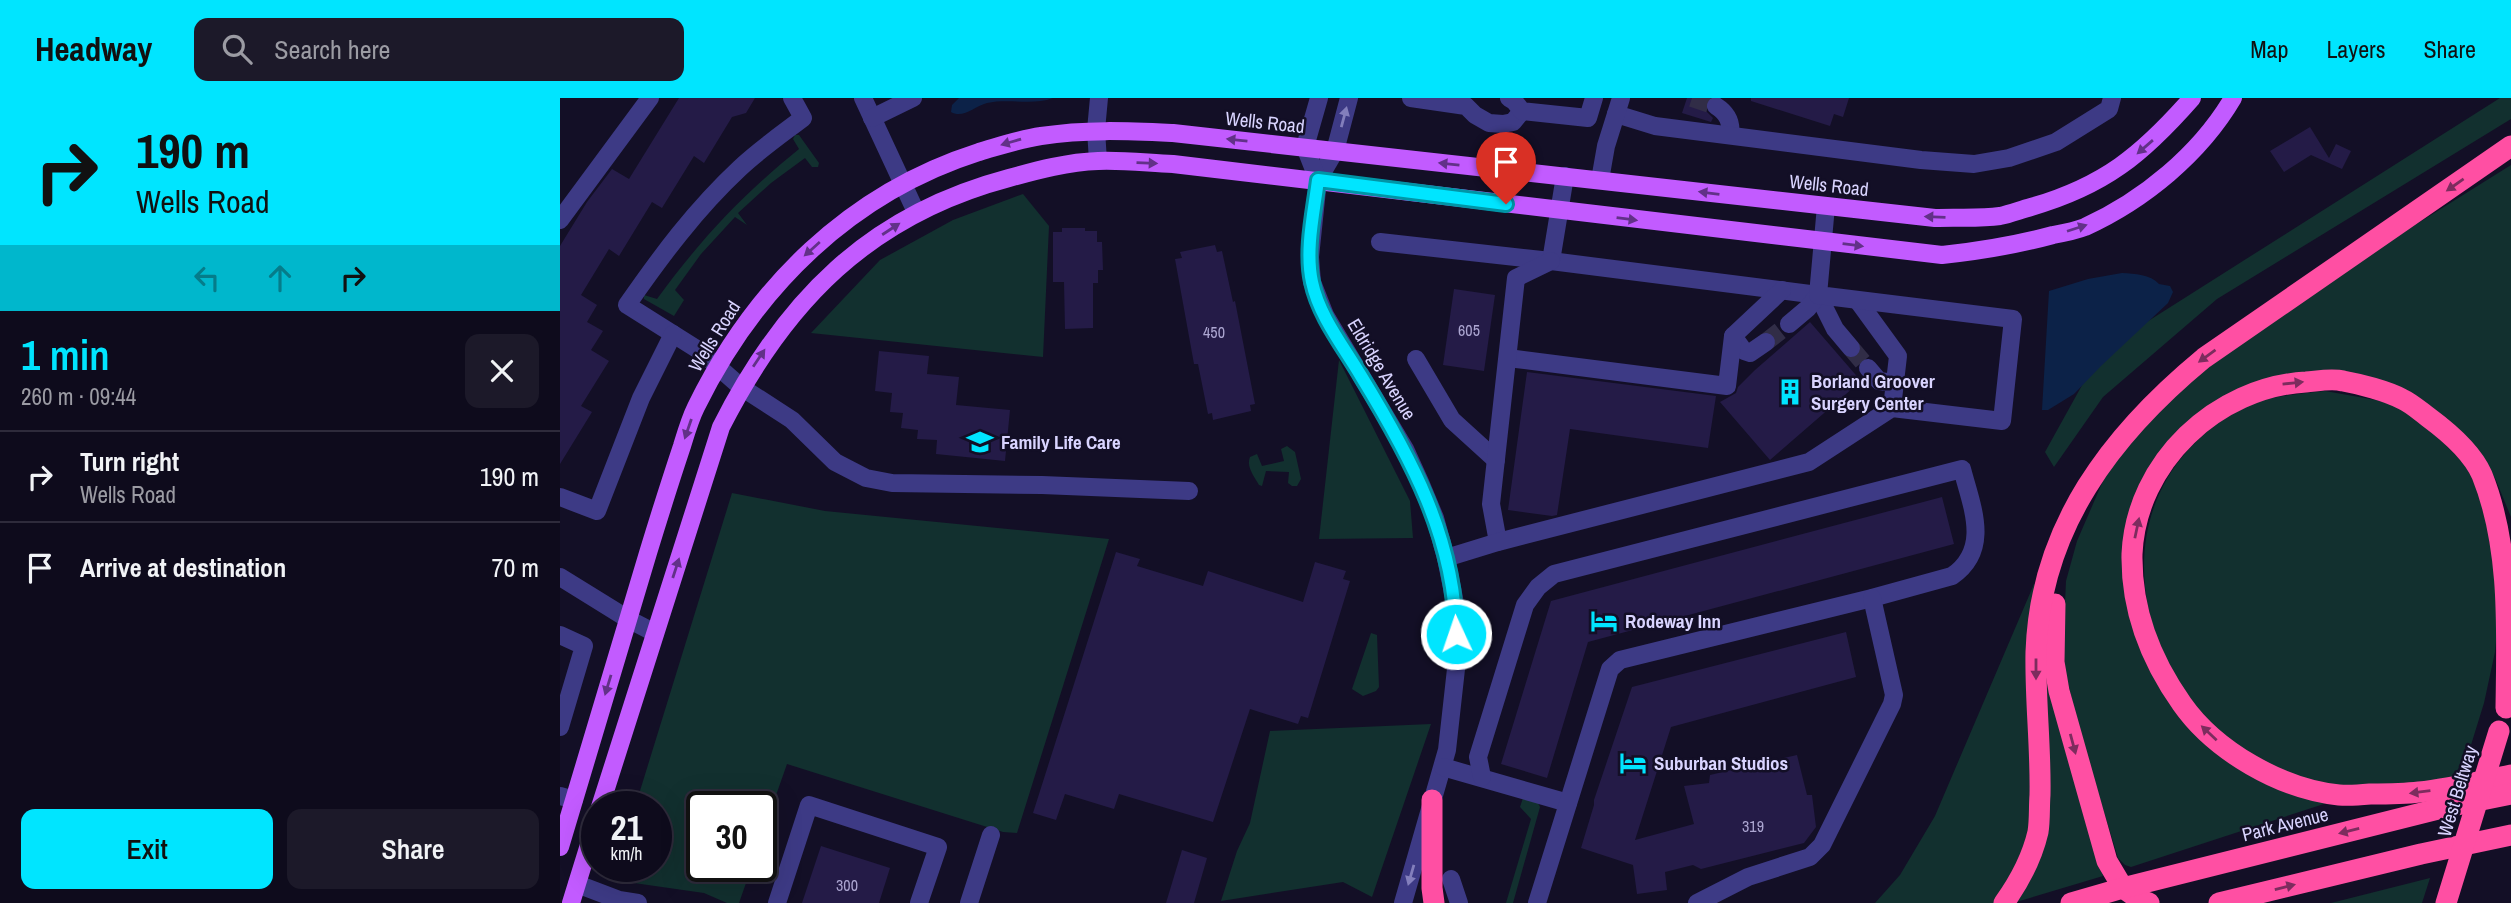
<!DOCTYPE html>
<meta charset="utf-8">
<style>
:root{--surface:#0e0b1c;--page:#1c1929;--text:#f1f3f6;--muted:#9b9ba3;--line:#2e2b3b;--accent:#00e5ff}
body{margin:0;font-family:"Archivo Narrow",sans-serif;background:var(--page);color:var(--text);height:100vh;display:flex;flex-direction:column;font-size:26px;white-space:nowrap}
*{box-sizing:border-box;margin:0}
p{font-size:23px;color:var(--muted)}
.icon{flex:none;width:38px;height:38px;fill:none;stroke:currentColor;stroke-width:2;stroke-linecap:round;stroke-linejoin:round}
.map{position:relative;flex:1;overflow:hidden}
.panel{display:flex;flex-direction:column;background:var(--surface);width:560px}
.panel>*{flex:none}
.top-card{background:#00e5ff;color:#111;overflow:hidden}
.speed{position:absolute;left:21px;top:693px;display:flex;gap:14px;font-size:35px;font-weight:700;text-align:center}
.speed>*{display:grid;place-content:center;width:91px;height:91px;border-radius:50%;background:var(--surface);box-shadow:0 7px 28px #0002,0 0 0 2px var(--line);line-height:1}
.speed small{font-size:18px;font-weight:400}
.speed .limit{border:4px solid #111;border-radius:10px;background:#fff;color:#111}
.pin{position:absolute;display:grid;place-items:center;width:60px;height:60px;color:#fff;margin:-72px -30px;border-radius:50% 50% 50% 0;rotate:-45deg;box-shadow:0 0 7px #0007}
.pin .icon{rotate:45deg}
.me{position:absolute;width:77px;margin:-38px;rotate:357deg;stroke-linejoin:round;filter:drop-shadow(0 0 5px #0008)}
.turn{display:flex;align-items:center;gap:24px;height:147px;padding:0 21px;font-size:32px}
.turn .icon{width:91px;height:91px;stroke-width:2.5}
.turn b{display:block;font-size:49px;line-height:60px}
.lanes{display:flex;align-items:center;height:66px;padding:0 21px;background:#0003;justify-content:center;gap:35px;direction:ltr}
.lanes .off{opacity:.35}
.round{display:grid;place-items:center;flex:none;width:74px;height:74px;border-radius:14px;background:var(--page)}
.headline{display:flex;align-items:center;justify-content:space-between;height:119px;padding:0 21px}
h1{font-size:42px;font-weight:600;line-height:52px;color:var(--accent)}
.cta{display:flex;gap:14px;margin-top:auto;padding:14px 21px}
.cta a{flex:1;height:80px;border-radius:14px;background:var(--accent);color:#111;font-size:28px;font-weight:600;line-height:80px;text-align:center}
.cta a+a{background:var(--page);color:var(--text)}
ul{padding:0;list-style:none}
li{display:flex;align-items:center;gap:21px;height:91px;padding:0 21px;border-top:2px solid var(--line)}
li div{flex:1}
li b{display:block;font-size:26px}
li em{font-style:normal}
header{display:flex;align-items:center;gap:42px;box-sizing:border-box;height:98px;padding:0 35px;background:var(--accent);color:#111}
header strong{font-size:33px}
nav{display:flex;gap:38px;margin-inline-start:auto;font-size:24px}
.search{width:490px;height:63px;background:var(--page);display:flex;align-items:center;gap:18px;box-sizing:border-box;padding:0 24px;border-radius:14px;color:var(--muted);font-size:26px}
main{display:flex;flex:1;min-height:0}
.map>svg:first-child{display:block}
.green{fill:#12302f}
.water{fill:#0c2248}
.building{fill:#241b47}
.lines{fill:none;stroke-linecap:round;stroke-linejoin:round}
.minor-tunnel{stroke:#312d47;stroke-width:18;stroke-dasharray:18 9;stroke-linecap:butt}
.minor{stroke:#3d3a85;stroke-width:18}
.major{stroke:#c25bff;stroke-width:18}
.highway{stroke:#ff4fa3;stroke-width:21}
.highway-bridge{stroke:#ff4fa3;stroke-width:21}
.oneway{fill:#837fbc}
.oneway2{fill:#623188}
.oneway3{fill:#7d2c5e}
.route-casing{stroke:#0095a6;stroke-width:18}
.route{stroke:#00e5ff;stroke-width:12}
.labels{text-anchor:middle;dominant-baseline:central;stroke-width:5;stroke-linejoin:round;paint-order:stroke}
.number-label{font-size:16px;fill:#aca6d1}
.street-label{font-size:19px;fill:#d9d4ff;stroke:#130f26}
.poi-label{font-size:19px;font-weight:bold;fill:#d9d4ff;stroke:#130f26;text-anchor:start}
</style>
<header>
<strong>Headway</strong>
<div class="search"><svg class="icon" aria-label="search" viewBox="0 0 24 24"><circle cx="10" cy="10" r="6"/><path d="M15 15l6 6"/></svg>Search here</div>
<nav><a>Map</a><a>Layers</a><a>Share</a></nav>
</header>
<main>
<section class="panel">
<div class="top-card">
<div class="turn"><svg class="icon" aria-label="right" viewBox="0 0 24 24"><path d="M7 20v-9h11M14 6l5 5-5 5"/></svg><div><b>190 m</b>Wells Road</div></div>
<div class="lanes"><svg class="icon off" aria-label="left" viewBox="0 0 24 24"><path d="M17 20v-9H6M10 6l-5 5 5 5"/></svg><svg class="icon off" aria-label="ahead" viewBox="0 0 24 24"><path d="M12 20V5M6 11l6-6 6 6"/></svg><svg class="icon" aria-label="right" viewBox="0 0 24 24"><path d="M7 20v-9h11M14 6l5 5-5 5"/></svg></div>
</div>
<div class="headline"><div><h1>1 min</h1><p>260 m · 09:44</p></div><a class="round"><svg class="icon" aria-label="close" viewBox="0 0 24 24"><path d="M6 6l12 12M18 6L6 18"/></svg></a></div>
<ul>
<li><svg class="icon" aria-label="right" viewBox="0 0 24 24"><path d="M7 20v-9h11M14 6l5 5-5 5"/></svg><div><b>Turn right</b><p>Wells Road</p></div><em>190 m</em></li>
<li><svg class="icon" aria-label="arrive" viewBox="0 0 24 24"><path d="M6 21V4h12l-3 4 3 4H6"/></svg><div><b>Arrive at destination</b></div><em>70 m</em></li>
</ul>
<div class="cta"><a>Exit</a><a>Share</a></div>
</section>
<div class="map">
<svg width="1951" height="805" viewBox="0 0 1951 805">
<rect width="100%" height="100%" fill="#130f26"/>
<g class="green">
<polygon points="1940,0 1951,0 1951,21 1657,201 1543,299 1494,369 1485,354 1541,253"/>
<path d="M235 37H239L259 65 258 69H252L245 60 211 85 178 115 187 127 175 119 141 156 115 192 124 202 114 218 84 201V197L97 201C140 142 182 97 239 51L233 41Z"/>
<polygon points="1951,67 1951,419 1935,380 1922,360 1887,320 1862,304 1765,275 1623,332 1564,469 1620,614 1770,704 1571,769 1565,767 1558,760 1520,635 1505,572 1503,548 1506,483 1517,443 1546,376 1606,300 1780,174"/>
<polygon points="463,96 489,128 483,259 251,235 320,162 393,122"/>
<polygon points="779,262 850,403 853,440 759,441"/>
<path d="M1765 293 1816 302 1836 308 1861 323 1907 368 1931 420 1939 512 1935 554 1924 605 1902 676C1876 682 1846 692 1819 692 1801 692 1757 686 1740 682 1727 678 1680 653 1670 644 1662 637 1655 629 1648 621 1578 549 1557 431 1628 352 1646 333 1667 315 1692 306 1714 297 1741 296 1765 293Z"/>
<path d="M727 348 735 354 741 381 737 388H732L728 385 729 374 706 373 702 388 699 387C694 378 686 369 690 359L697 356 702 368 724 363 721 351Z"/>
<polygon points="172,395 265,413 549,441 457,735 443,734 227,666 201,740 201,709 142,709 142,768 192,768 179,805 167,805 144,795 53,782 57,768 96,768 96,709 75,709"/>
<polygon points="1474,486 1488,491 1494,604 1543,778 1453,805 1315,805 1340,777 1375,718"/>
<polygon points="811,535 817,537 819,589 816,593 803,598 792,591"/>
<polygon points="871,626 812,799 783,784 661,803 677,753 690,725 710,633"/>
<polygon points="963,700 978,705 980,709 953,805 946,805 971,721 960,709"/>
<polygon points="1870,780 1862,805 1771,805"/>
</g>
<g class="water">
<path d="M399 0H493C472 8 449 0 427 5 415 8 403 21 391 14L392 7Z"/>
<path d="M1562 175C1575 176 1590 176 1599 186L1610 188 1613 194 1608 205 1541 268 1514 296 1488 312H1482L1489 193 1528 181Z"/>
</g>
<g class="building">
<polygon points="119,0 195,0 186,15 172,19 144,65 134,58 102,110 92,104 59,158 49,151 21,197 37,207 27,224 43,233 31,252 49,263 21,308 32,314 0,366 0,148 27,104 52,71 69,81"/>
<polygon points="1127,0 1148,0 1145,8 1146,13 1153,20 1151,24 1122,15"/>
<polygon points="1191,0 1289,0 1283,19 1274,16 1270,28 1191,3"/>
<polygon points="1750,29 1769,60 1776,46 1791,53 1782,71 1751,57 1724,74 1710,53"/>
<polygon points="502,130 525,130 525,133 537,133 537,144 542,144 543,172 538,172 538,185 533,185 533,230 505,231 504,184 493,184 493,134 502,134"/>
<polygon points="655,147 657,154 662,153 673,204 675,203 695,306 690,307 691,313 653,322 652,315 648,316 638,266 634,266 615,161 622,160 620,154"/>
<polygon points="894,191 935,197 924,273 883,267"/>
<polygon points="1250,224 1301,283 1210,362 1160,304 1176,295 1178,289 1195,272"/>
<polygon points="319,253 369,258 367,276 399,279 396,307 450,312 445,363 376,356 377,342 357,341 358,332 341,330 343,315 330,314 332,295 315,293"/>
<polygon points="967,274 1156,298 1148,350 1010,331 997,417 992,418 948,412"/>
<polygon points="1382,399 1394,446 1028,544 987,680 941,666 991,503"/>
<polygon points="556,454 580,461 577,468 643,488 648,473 743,504 755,464 786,473 783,481 790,483 748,620 741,618 738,626 690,611 653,724 559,696 554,711 505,696 496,722 473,715"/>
<polygon points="1286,534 1296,579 1111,629 1075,742 1134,726 1124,688 1149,685 1150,677 1237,657 1247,697 1252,697 1256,729 1244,745 1141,771 1133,767 1105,774 1107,792 1077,796 1073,767 1021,750 1034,707 1034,702 1072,589"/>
<polygon points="261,748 330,770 319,805 242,805"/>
<polygon points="622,752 647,760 634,805 606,805"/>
</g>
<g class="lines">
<g class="minor-tunnel">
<polyline points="1132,0 1156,8"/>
<polyline points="1206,244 1229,226"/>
<polyline points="1291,250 1308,270"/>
</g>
<g class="minor">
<path d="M232 0 243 20C222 36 199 52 180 70 136 111 101 158 67 207L140 253 181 289 232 322 275 364 306 380 332 385 482 387 629 393"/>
<polyline points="303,0 356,114"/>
<polyline points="789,0 775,53 758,82 750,159 752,184 765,217 845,351 860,384 875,420 886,460 896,510 897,562 887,652 843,805"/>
<polyline points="851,0 906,8 915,17 929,25 943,26 953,24 962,13"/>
<polyline points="949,0 954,3 962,13 1028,20 1034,0"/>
<path d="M1156 8C1167 15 1172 24 1170 37"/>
<polyline points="1056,16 1095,28 1361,62 1414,66 1449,60 1496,44 1549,11 1552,0"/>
<polyline points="312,20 353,0"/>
<polyline points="538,63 536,32 539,0"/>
<polyline points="758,82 745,49 759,0"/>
<polyline points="1040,82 1046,48 1061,0"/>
<polyline points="0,122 90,0"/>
<polyline points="820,144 991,163 1258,197"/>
<polyline points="991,163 1005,78"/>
<polyline points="1258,197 1275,231 1291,250"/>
<polyline points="1298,203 1338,258 1332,310"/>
<polyline points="1229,226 1248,210 1258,197"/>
<polyline points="1173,238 1184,253 1190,255 1206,244"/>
<polyline points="948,260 1167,288 1173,238 1222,192"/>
<polyline points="856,261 892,322 936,362"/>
<polyline points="1308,270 1319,283 1334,285"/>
<polyline points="0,399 37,413 81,300 113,236"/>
<polyline points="938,444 931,406 956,180 991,163"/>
<polyline points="886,460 938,444 1249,364 1332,310 1442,323 1453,221 1258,197 1266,108"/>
<polyline points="0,479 68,521 95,535"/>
<polyline points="0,537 24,548 0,629"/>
<polyline points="883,669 1008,705"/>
<path d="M922 679 918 659 965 507 978 489 994 476 1402 371C1412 409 1431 451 1392 478L1312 500 1060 562 1050 571 977 805"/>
<polyline points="0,698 14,702"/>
<polyline points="891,781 899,805"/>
<polyline points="17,786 59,802 78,805"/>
<polyline points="217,805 249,707 378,749 359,805"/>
<polyline points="409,805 431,737"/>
<polyline points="1137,805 1188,779 1250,759 1262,747 1332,606 1334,597 1312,500"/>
</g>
<g class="major">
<path d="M40 709 161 329C225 203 309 117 449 80 478 72 508 64 538 63 563 62 588 65 613 66L1382 157C1420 153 1456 147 1493 137 1504 135 1515 133 1525 129 1584 102 1640 56 1673 0"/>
<path d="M0 749C29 651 58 553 88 455 99 419 110 384 122 348 126 335 130 321 136 309 195 189 290 95 419 54 440 48 460 41 481 38 525 31 568 33 613 35L1375 120C1396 119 1419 121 1440 118 1450 116 1460 112 1471 109 1544 88 1582 57 1632 0"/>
<polyline points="11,805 37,721"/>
</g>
<g class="highway">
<polyline points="1495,506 1494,564 1499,593 1547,763 1563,790 1580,802 1589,805"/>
<path d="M1946 610C1947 533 1951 449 1922 377 1912 354 1887 333 1868 319 1860 313 1851 305 1842 301 1827 293 1800 286 1783 283 1772 280 1758 283 1746 284 1657 289 1576 364 1572 456 1571 512 1590 561 1622 606 1655 653 1721 691 1779 697 1789 698 1800 697 1810 696 1826 696 1843 696 1859 694 1890 691 1921 683 1951 677"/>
<polyline points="872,702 872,790 874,805"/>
<path d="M1444 805C1459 784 1472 760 1478 734 1480 722 1479 709 1480 697 1481 649 1475 602 1476 554 1480 429 1552 336 1644 260L1951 48"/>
<polyline points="1511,805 1563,790 1882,710 1951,696"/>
<polyline points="1659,805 1861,756 1951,737"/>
</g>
<polyline class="highway-bridge" points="1886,805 1939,633"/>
</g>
<defs><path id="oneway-solid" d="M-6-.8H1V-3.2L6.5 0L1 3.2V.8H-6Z" transform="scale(1.75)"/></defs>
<g class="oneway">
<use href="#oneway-solid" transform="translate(784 19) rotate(-75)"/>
<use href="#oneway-solid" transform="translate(851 777) rotate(106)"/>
</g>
<g class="oneway2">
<use href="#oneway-solid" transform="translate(677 42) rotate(-174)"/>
<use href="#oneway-solid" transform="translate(451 44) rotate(164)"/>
<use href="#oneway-solid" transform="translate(1585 49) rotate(139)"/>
<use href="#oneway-solid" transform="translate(587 65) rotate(2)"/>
<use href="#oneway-solid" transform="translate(889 66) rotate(-174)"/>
<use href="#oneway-solid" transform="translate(1149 95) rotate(-173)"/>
<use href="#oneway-solid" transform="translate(1375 119) rotate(-178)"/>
<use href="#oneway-solid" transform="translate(1067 121) rotate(7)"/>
<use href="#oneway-solid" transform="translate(1517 130) rotate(-18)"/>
<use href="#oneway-solid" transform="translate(331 131) rotate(-33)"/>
<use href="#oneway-solid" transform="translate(1293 147) rotate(7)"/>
<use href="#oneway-solid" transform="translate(252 151) rotate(138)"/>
<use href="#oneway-solid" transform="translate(199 260) rotate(-56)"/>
<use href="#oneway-solid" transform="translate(128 331) rotate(109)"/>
<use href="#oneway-solid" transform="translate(116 470) rotate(-72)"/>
<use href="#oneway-solid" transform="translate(48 587) rotate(107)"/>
</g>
<g class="oneway3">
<use href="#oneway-solid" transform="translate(1895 87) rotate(145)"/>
<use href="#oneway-solid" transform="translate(1647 258) rotate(144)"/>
<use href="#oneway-solid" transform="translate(1733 285) rotate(-6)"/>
<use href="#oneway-solid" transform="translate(1577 430) rotate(-78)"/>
<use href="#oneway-solid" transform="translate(1476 571) rotate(90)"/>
<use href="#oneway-solid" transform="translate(1649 635) rotate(-137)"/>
<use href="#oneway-solid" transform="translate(1513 646) rotate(75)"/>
<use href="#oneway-solid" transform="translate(1860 694) rotate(173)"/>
<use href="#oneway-solid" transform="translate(1789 733) rotate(166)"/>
<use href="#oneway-solid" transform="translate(1725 789) rotate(-14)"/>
</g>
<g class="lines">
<g class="route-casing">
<path id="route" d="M896 536C895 440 850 358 801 278 784 249 759 218 752 184 745 152 754 114 758 82L946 106"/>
</g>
<use href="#route" class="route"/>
</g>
<defs>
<g id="building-bare" transform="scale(2.1)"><path d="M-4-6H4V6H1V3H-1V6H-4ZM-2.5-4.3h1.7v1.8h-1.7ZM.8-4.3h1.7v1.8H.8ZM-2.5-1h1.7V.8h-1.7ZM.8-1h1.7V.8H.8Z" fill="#00e5ff" stroke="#130f26" stroke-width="2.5" paint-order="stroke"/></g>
<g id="school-bare" transform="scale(2.1)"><path d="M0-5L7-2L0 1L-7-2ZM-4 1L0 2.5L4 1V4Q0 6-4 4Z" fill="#00e5ff" stroke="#130f26" stroke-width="2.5" paint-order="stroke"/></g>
<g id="hotel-bare" transform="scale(2.1)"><path d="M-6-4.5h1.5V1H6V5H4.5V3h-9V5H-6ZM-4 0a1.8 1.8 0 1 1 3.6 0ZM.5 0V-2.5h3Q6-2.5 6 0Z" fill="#00e5ff" stroke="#130f26" stroke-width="2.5" paint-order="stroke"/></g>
</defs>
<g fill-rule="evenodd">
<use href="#building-bare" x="1230" y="294"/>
<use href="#school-bare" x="420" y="344"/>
<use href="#hotel-bare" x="1044" y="523"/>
<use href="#hotel-bare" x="1073" y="665"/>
</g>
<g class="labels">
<g class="number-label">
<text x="909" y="232">605</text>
<text x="654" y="234">450</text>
<text x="1193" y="728">319</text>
<text x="287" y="787">300</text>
</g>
<g class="street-label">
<text transform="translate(705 24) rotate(6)">Wells Road</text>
<text transform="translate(1269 87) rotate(6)">Wells Road</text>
<text transform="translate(154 238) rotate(-58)">Wells Road</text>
<text transform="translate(822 271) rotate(59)">Eldridge Avenue</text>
<text transform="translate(1897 693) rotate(-73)">West Beltway</text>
<text transform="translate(1725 726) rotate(-14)">Park Avenue</text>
</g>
<g class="poi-label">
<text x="1251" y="283">Borland Groover<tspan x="1251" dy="22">Surgery Center</tspan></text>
<text x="441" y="344">Family Life Care</text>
<text x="1065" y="523">Rodeway Inn</text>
<text x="1094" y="665">Suburban Studios</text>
</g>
</g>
</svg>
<div class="speed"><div>21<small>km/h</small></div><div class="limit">30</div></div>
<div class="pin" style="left:946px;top:106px;background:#d93025"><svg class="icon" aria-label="arrive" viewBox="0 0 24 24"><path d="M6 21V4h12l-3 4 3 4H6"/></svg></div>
<svg class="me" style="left:896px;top:536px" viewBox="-20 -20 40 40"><circle r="17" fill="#00e5ff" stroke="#fff" stroke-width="3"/><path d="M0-11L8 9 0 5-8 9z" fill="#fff"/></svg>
</div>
</main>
